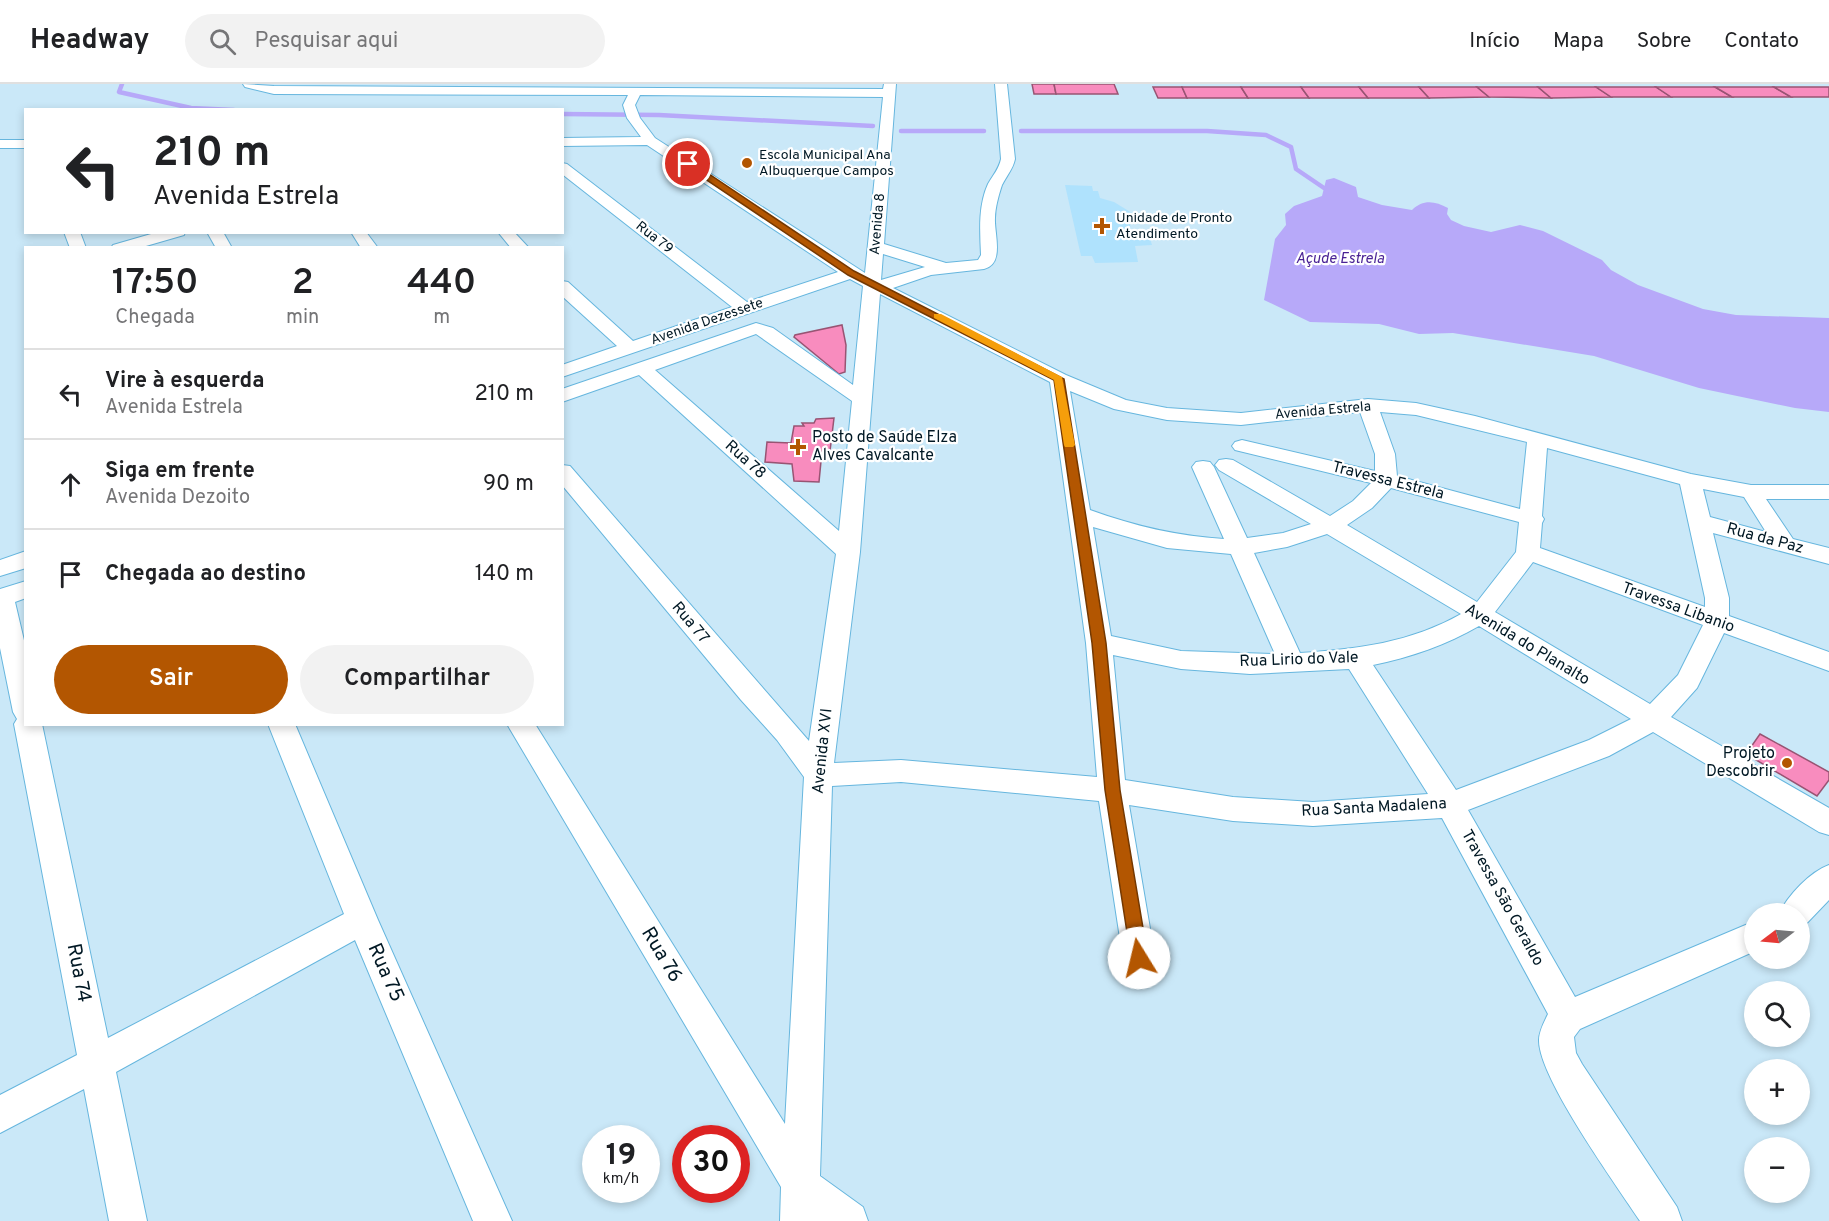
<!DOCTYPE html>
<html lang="pt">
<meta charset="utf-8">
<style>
:root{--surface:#fff;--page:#f2f2f2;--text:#202124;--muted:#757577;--line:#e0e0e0;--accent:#b35601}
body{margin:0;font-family:Overpass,sans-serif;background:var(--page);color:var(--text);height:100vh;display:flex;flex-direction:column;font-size:22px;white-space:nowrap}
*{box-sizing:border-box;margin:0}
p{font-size:20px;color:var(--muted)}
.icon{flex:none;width:33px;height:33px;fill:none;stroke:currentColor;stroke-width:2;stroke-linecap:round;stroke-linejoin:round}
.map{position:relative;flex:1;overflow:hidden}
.side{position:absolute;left:24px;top:162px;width:540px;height:480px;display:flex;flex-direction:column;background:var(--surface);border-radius:0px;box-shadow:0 3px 9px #0003}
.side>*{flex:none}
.guide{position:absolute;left:24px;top:24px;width:540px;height:126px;border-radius:0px;box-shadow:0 3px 9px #0003;background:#fff;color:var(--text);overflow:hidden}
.needle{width:39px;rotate:254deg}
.buttons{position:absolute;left:1744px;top:819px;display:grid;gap:12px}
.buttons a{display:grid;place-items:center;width:66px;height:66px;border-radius:50%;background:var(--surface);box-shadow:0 3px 9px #0003;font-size:30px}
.speed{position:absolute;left:582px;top:1041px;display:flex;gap:12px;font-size:30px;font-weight:700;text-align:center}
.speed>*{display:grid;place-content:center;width:78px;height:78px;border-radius:50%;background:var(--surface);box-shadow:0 3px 9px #0003;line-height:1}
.speed small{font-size:15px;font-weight:400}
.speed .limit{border:9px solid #d22;background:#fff;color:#111}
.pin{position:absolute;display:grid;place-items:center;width:51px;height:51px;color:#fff;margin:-26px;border:3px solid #fff;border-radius:50%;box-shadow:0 2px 6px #0007}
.me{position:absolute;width:66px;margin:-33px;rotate:351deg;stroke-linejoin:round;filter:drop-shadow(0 0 4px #0008)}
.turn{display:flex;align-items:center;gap:21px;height:126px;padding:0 30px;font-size:27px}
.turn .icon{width:78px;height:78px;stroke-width:2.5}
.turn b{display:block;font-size:42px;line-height:51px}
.eta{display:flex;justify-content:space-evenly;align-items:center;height:102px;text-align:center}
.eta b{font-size:36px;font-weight:600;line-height:42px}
.action{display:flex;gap:12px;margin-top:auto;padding:12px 30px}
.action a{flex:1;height:69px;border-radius:36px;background:var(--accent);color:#fff;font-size:24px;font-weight:600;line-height:69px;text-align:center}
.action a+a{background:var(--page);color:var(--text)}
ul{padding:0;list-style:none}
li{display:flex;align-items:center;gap:18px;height:90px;padding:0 30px;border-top:2px solid var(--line)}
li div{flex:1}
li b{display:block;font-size:22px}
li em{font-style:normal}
header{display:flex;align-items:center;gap:36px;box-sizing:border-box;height:84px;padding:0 30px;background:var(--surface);border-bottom:2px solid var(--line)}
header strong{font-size:28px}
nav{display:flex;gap:33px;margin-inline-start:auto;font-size:21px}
.search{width:420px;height:54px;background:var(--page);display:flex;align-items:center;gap:15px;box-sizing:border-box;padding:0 21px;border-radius:33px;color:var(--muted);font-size:22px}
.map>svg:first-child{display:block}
.built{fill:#afe2fd}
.water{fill:#b7a9f9}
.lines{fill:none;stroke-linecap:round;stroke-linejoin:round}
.stream{stroke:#b7a9f9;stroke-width:4.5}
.building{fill:#f88cbe;stroke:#985473;stroke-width:1.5}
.street-casing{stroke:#66b6de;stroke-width:2}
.street{fill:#fff;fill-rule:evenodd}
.route{fill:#b35601;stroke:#743801;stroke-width:1.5}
.slow{fill:#f59e0b}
.poi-dot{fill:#b35601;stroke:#fff;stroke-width:2}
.labels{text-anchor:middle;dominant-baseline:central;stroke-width:4.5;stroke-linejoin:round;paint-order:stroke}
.far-poi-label{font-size:14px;fill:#011824;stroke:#fff;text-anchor:start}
.far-street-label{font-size:14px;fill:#011824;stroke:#fff}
.far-water-label{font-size:15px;font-style:italic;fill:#4a2395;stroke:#fff}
.poi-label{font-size:16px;fill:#011824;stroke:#fff;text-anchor:start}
.street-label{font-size:16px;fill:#011824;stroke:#fff}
.near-street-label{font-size:20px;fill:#011824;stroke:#fff}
</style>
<header>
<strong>Headway</strong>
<div class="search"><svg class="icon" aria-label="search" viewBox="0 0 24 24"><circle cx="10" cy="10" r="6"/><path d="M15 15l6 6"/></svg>Pesquisar aqui</div>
<nav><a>Início</a><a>Mapa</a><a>Sobre</a><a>Contato</a></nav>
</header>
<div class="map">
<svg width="1829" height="1137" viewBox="0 0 1829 1137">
<rect width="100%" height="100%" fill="#cae8f8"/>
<polygon class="built" points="1065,101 1092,102 1093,107 1098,107 1100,114 1114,118 1132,129 1132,135 1129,136 1132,150 1148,148 1152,161 1135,162 1138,178 1095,179 1092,172 1081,172"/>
<path class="water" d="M1334 94 1356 103 1358 113 1382 121 1412 126C1423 115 1435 117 1448 124L1447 130 1451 136 1464 142 1491 148 1520 141 1543 147 1602 176 1611 186 1638 201 1703 225 1736 231 1829 234V328L1795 324 1699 304 1594 272 1453 249 1419 250 1379 240 1310 238 1264 216 1275 155 1286 141 1285 130 1294 122 1322 112 1326 96Z"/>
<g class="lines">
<g class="stream">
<polyline points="122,0 119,8 191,24 234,26"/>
<polyline points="562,30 659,31 873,42"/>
<polyline points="901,47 984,47"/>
<polyline points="1021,47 1207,47 1266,51 1291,63 1296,85 1324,104"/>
</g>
</g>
<g class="building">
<polygon points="1032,0 1054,0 1056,10 1034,10"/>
<polygon points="1054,0 1114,0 1118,10 1056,10"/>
<polygon points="1153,3 1182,3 1187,14 1158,14"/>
<polygon points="1182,3 1241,3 1248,14 1187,14"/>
<polygon points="1241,3 1301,3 1309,14 1248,14"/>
<polygon points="1301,3 1359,3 1368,14 1309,14"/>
<polygon points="1359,3 1419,3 1429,14 1368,14"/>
<polygon points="1419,3 1477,3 1489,13 1429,14"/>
<polygon points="1477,3 1538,3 1551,14 1489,13"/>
<polygon points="1538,3 1596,3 1611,13 1551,14"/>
<polygon points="1596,3 1656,3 1671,13 1611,13"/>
<polygon points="1656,3 1715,3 1732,13 1671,13"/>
<polygon points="1715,3 1774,3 1791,13 1732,13"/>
<polygon points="1774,3 1829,3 1829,13 1791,13"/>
<polygon points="842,241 846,261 845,288 839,290 794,253 795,251"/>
<polygon points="834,334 830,367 822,367 819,398 794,397 792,380 765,378 767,358 791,359 794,342 804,342 802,339 814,339 816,335"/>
<polygon points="1760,650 1829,688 1829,696 1817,712 1746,670"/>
</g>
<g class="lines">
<g class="street-casing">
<g id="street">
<path d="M243 0 274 2 883 5 884 0H896L884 160 946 179 978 176 981 171C980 147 978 122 988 100 993 91 999 85 1001 75L995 0H1007L1015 75C1013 85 1007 91 1002 101 999 110 995 124 995 134 994 149 1005 180 984 185L931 191 893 204 1066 291 1126 316 1167 324 1241 329 1368 315 1416 319 1475 332 1691 390 1751 401H1829V415H1766L1793 455 1829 464V480L1713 449 1729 514V532L1829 568V587L1724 549 1697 604 1671 633 1829 724V751L1819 748 1653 648 1609 672 1468 726 1575 913 1755 837V867L1580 945 1574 953 1576 969 1582 980 1677 1123 1682 1137H1640C1617 1102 1538 993 1539 956 1539 948 1544 938 1548 930L1442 734 1313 742 1233 737 1129 721 1155 874 1151 885 1139 889 1127 885 1123 874 1099 717 901 698 832 702 820 1092 863 1123 868 1137H780L781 1103 507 640H535L785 1040 804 693 777 656 741 616 562 401V381L570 382 809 657 836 470 639 291 562 318V305L756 239 773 244 853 301 863 202 850 195 562 293V281L617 262 562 212V197L568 198 633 257 732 223 562 90V79L567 80 747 218 838 188 647 61 562 62V54L641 53 627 34 623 21 628 11 274 10 245 3ZM640 11 883 13 865 189 655 54 640 34 635 21ZM883 170 925 183 881 196ZM880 210 1050 298 1086 559 1097 693 901 676 834 679 860 468ZM756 250 852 317 839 447 655 286ZM1070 307 1114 325 1167 336 1241 341 1360 328 1375 370V387L1242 356 1235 358 1232 362 1235 366 1371 399 1353 417 1330 432 1233 376 1226 375 1219 376 1215 381 1219 386 1311 440 1283 449 1247 454 1214 383 1210 378 1203 377 1196 378 1192 383 1224 455C1177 452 1134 442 1090 426ZM1380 328 1416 331 1527 358 1520 425 1397 392 1395 370ZM1547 364 1680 400 1705 514V523L1540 464 1542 439 1544 435 1542 432ZM1391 404 1519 438 1516 468 1477 518 1347 441 1372 424ZM1703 405 1744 413 1766 448 1710 433ZM1093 443 1167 464 1231 470 1275 570 1181 567 1111 552ZM1327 450 1461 530C1410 559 1357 565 1300 569L1254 469 1287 463ZM1533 478 1703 541 1678 591 1650 620 1495 528ZM1479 542 1631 635 1589 656 1456 706 1373 581C1409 574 1448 560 1479 542ZM1113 571 1181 585 1250 590 1349 585 1428 710 1313 718 1233 713 1125 696Z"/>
<rect x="0" y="56" width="26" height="8"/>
<polygon points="64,148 80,148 86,164 70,164"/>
<polygon points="158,148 185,148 184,151 139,164 111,164 113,161"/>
<polygon points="207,148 223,148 232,164 216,164"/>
<polygon points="351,148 366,148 378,164 361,164"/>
<polygon points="498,148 514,148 529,164 511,164"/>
<polygon points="26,467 26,484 0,492 0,476"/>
<polygon points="26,497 26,514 15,518 26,565 26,640 42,640 108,954 344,830 268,640 295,640 378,836 512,1137 473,1137 355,856 116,988 147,1137 109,1137 84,1005 0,1049 0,1011 77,971 14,640 17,635 13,628 0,564 0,505"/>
<path d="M1829 781V816L1806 840 1800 842V830H1779C1788 811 1810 788 1829 781Z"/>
</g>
</g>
<use href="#street" class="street"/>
</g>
<polygon class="route" points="686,78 691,78 854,187 1064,295 1106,559 1120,706 1148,874 1146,880 1139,883 1133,880 1131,874 1105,706 1092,559 1054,296 848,191 686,82"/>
<polygon class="slow" points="934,230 941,230 1062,293 1075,361 1073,363 1065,363 1064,361 1054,296 934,234"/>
<g class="poi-dot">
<circle cx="747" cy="79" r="6"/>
<path d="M1099 133h6v6h6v6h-6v6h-6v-6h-6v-6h6z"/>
<path d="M795 354h6v6h6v6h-6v6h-6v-6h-6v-6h6z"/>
<circle cx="1787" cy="679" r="6"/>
</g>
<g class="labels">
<g class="far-poi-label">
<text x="759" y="71">Escola Municipal Ana<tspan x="759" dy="16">Albuquerque Campos</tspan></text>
<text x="1116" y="134">Unidade de Pronto<tspan x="1116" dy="16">Atendimento</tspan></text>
</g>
<g class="far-street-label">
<text transform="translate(878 140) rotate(-85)">Avenida 8</text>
<text transform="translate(654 154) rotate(38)">Rua 79</text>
<text transform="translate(707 238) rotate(-19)">Avenida Dezessete</text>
<text transform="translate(1323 327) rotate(-5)">Avenida Estrela</text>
</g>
<g class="far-water-label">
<text x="1340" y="175">Açude Estrela</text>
</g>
<g class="poi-label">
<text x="812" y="354">Posto de Saúde Elza<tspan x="812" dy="18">Alves Cavalcante</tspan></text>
<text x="1775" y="670" text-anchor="end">Projeto<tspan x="1775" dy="18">Descobrir</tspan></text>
</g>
<g class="street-label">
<text transform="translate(745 376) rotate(42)">Rua 78</text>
<text transform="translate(1388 397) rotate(14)">Travessa Estrela</text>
<text transform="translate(1765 455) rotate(15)">Rua da Paz</text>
<text transform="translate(1678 524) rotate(20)">Travessa Libanio</text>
<text transform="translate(690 539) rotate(50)">Rua 77</text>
<text transform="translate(1527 561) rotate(31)">Avenida do Planalto</text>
<text transform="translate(1299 576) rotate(-2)">Rua Lirio do Vale</text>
<text transform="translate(823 667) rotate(-84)">Avenida XVI</text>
<text transform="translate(1374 724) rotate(-3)">Rua Santa Madalena</text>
<text transform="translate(1502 814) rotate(61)">Travessa São Geraldo</text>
</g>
<g class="near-street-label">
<text transform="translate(661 871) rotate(59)">Rua 76</text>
<text transform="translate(78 889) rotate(79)">Rua 74</text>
<text transform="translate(385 889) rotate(66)">Rua 75</text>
</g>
</g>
</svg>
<div class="buttons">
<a><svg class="needle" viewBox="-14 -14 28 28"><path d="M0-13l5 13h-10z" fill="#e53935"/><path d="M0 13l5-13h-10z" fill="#757577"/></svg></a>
<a><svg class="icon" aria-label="search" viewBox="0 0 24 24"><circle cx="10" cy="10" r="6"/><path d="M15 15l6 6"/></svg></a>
<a>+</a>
<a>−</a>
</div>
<div class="speed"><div>19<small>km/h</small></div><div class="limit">30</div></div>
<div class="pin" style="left:688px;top:80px;background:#d93025"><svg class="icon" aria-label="arrive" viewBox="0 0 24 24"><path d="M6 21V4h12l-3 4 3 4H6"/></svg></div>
<svg class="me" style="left:1139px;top:874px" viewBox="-20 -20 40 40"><circle r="19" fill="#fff"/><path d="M0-13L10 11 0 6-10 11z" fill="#b35601"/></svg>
<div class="guide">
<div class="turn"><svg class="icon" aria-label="left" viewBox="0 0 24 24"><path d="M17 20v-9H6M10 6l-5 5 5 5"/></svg><div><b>210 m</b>Avenida Estrela</div></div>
</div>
<section class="side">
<div class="eta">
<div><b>17:50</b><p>Chegada</p></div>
<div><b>2</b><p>min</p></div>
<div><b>440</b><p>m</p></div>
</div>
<ul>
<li><svg class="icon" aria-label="left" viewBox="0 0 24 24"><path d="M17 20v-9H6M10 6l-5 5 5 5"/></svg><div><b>Vire à esquerda</b><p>Avenida Estrela</p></div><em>210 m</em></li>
<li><svg class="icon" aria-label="ahead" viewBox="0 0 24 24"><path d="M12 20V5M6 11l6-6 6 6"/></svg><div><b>Siga em frente</b><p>Avenida Dezoito</p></div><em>90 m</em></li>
<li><svg class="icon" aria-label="arrive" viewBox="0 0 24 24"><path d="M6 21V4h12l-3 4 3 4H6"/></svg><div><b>Chegada ao destino</b></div><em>140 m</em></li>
</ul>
<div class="action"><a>Sair</a><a>Compartilhar</a></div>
</section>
</div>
